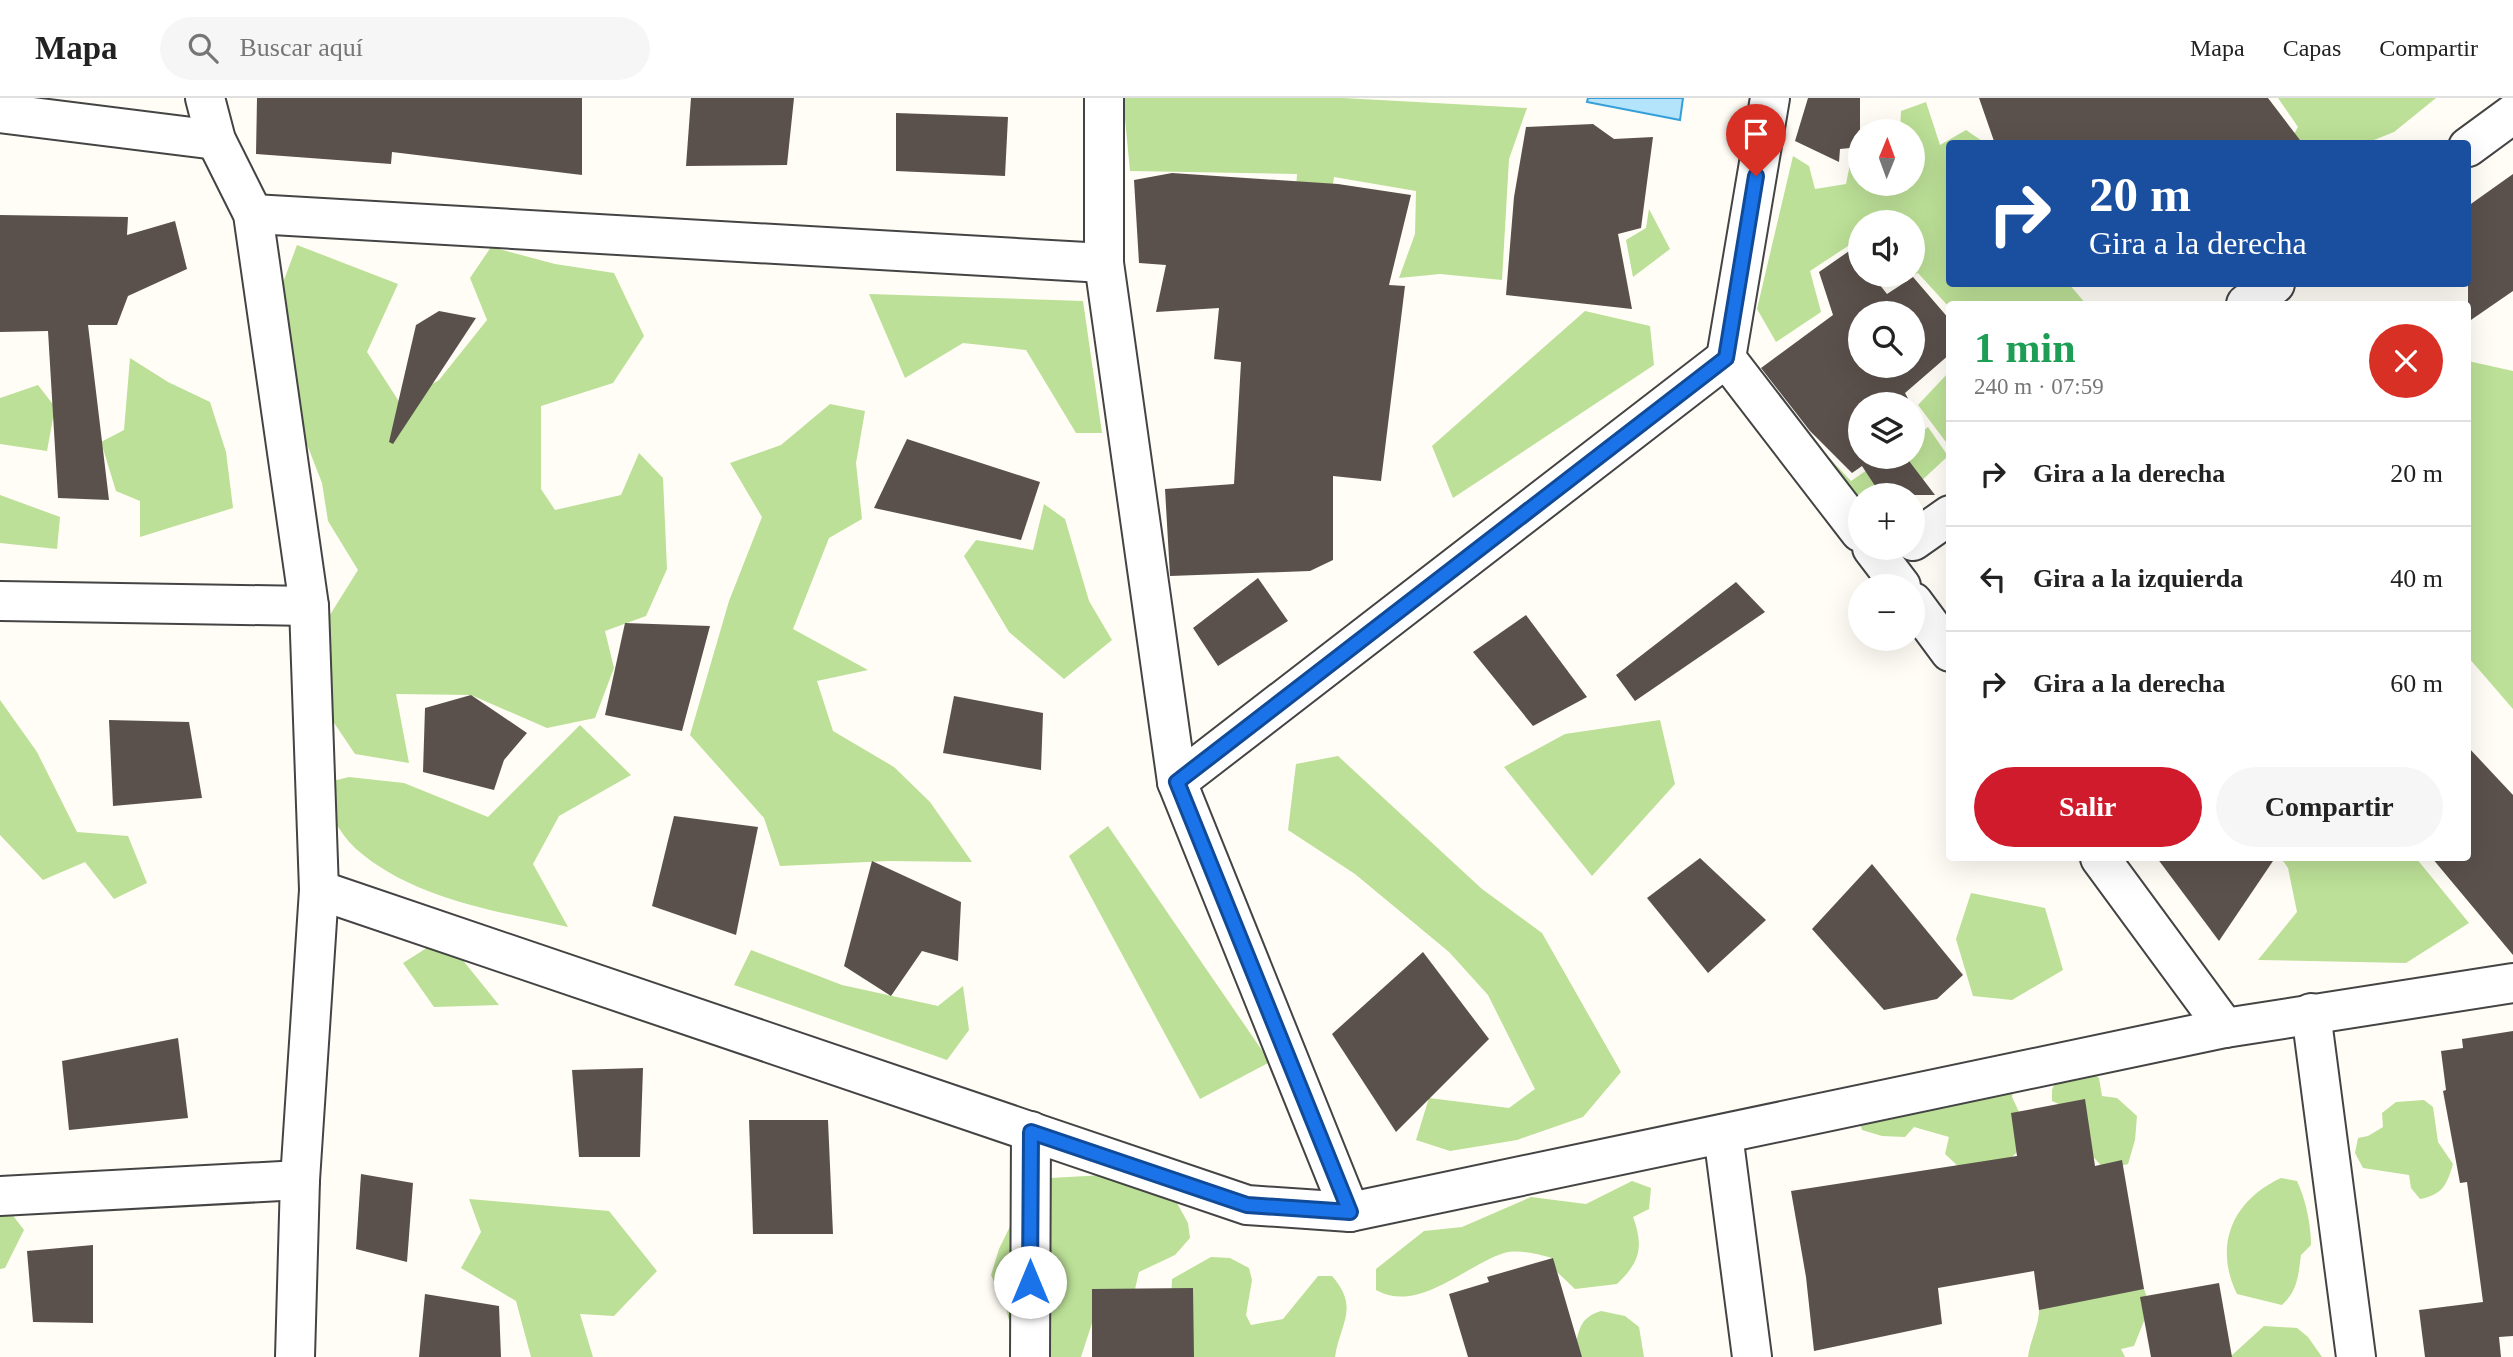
<!DOCTYPE html>
<html lang="es">
<meta charset="utf-8">
<style>
:root{--surface:#fff;--page:#f6f6f6;--text:#222;--muted:#767676;--line:#e0e0e0;--accent:#cf1b2c}
body{margin:0;font-family:Georgia,serif;background:var(--page);color:var(--text);height:100vh;display:flex;flex-direction:column;font-size:26px;white-space:nowrap}
*{box-sizing:border-box;margin:0}
p{font-size:23px;color:var(--muted)}
.icon{flex:none;width:38px;height:38px;fill:none;stroke:currentColor;stroke-width:2;stroke-linecap:round;stroke-linejoin:round}
.map{position:relative;flex:1;overflow:hidden}
.details{position:absolute;left:1946px;top:203px;width:525px;height:560px;display:flex;flex-direction:column;background:var(--surface);border-radius:7px;box-shadow:0 7px 28px #0002}
.details>*{flex:none}
.banner{position:absolute;left:1946px;top:42px;width:525px;height:147px;border-radius:7px;box-shadow:0 7px 28px #0002;background:#1a4fa0;color:#fff;overflow:hidden}
.needle{width:46px;rotate:1deg}
.buttons{position:absolute;left:1848px;top:21px;display:grid;gap:14px}
.buttons a{display:grid;place-items:center;width:77px;height:77px;border-radius:50%;background:var(--surface);box-shadow:0 7px 28px #0002;font-size:35px}
.pin{position:absolute;display:grid;place-items:center;width:60px;height:60px;color:#fff;margin:-72px -30px;border-radius:50% 50% 50% 0;rotate:-45deg;box-shadow:0 0 7px #0007}
.pin .icon{rotate:45deg}
.me{position:absolute;width:77px;margin:-38px;rotate:0deg;stroke-linejoin:round;filter:drop-shadow(0 0 5px #0008)}
.turn{display:flex;align-items:center;gap:24px;height:147px;padding:0 28px;font-size:32px}
.turn .icon{width:91px;height:91px;stroke-width:2.5}
.turn b{display:block;font-size:49px;line-height:60px}
.round{display:grid;place-items:center;flex:none;width:74px;height:74px;border-radius:37px;background:var(--page)}
.headline{display:flex;align-items:center;justify-content:space-between;height:119px;padding:0 28px}
h1{font-size:42px;font-weight:800;line-height:52px;color:#1e9e55}
.cta{display:flex;gap:14px;margin-top:auto;padding:14px 28px}
.cta a{flex:1;height:80px;border-radius:42px;background:var(--accent);color:#fff;font-size:28px;font-weight:800;line-height:80px;text-align:center}
.cta a+a{background:var(--page);color:var(--text)}
ul{padding:0;list-style:none}
li{display:flex;align-items:center;gap:21px;height:105px;padding:0 28px;border-top:2px solid var(--line)}
li div{flex:1}
li b{display:block;font-size:26px}
li em{font-style:normal}
header{display:flex;align-items:center;gap:42px;box-sizing:border-box;height:98px;padding:0 35px;background:var(--surface);border-bottom:2px solid var(--line)}
header strong{font-size:33px}
nav{display:flex;gap:38px;margin-inline-start:auto;font-size:24px}
.search{width:490px;height:63px;background:var(--page);display:flex;align-items:center;gap:18px;box-sizing:border-box;padding:0 24px;border-radius:38px;color:var(--muted);font-size:26px}
.map>svg:first-child{display:block}
.forest{fill:#bce097}
.water{fill:#b4e4fb;stroke:#359fd9;stroke-width:2}
.building{fill:#5b514c;fill-rule:evenodd}
.lines{fill:none;stroke-linecap:round;stroke-linejoin:round}
.minor-casing{stroke:#444;stroke-width:42}
.minor{stroke:#fff;stroke-width:38}
.route-casing{stroke:#114b97;stroke-width:18}
.route{stroke:#1a73e8;stroke-width:12}
</style>
<header>
<strong>Mapa</strong>
<div class="search"><svg class="icon" aria-label="search" viewBox="0 0 24 24"><circle cx="10" cy="10" r="6"/><path d="M15 15l6 6"/></svg>Buscar aquí</div>
<nav><a>Mapa</a><a>Capas</a><a>Compartir</a></nav>
</header>
<div class="map">
<svg width="2513" height="1259" viewBox="0 0 2513 1259">
<rect width="100%" height="100%" fill="#fffdf5"/>
<g class="forest">
<polygon points="1123,0 1343,0 1527,10 1509,61 1502,182 1440,176 1399,180 1415,136 1416,93 1334,79 1325,147 1293,136 1297,76 1130,73"/>
<polygon points="2278,0 2436,0 2394,34 2364,46 2289,45 2298,29"/>
<polygon points="1926,4 1940,47 1966,32 1985,45 1950,46 1950,186 2069,186 2086,206 1950,206 1949,209 1918,175 1887,189 1878,177 1913,177 1913,124 1860,124 1860,153 1854,144 1810,173 1821,214 1776,244 1757,211 1793,58 1809,68 1815,91 1846,86 1852,56 1860,55 1860,86 1913,86 1913,33 1900,33 1901,13"/>
<polygon points="1649,111 1670,151 1633,179 1626,142 1646,130"/>
<polygon points="297,147 398,186 367,254 400,305 439,282 487,222 470,180 491,149 555,166 614,175 644,238 613,285 541,308 541,391 555,412 621,397 639,355 663,380 667,471 646,518 605,533 614,570 595,620 547,630 471,597 396,596 409,665 355,656 322,607 328,520 358,472 328,423 322,385 264,236"/>
<polygon points="869,196 1083,203 1102,335 1076,335 1026,252 963,245 905,280"/>
<polygon points="1585,213 1650,228 1654,267 1453,400 1432,348"/>
<polygon points="130,260 168,284 210,304 226,354 233,410 140,439 140,403 116,393 101,344 124,332"/>
<polygon points="2468,263 2513,273 2513,611 2468,559"/>
<polygon points="1949,274 1949,348 1918,307"/>
<polygon points="38,287 55,309 47,353 0,346 0,300"/>
<polygon points="830,306 865,313 856,365 862,421 829,440 793,531 868,572 817,583 833,633 894,669 930,704 972,764 889,763 780,768 764,720 690,637 729,503 762,419 730,365 781,347"/>
<polygon points="1928,329 1948,358 1918,386 1876,390 1875,397 1860,397 1860,414 1816,346 1851,383 1886,359 1913,359 1913,340"/>
<polygon points="0,397 60,419 57,451 0,445"/>
<polygon points="1044,406 1065,421 1089,503 1112,542 1064,581 1009,534 964,458 976,442 1033,452"/>
<polygon points="0,602 37,654 77,734 128,738 147,785 114,801 85,764 43,782 0,737"/>
<polygon points="1660,622 1675,686 1592,778 1504,669 1565,636"/>
<path d="M580 627 631 677 559 718 533 766 568 829C496 813 412 801 355 750 338 734 326 707 313 688L349 679 404 685 488 719Z"/>
<polygon points="1338,658 1482,791 1542,835 1621,974 1583,1019 1517,1042 1450,1053 1416,1042 1429,1000 1509,1010 1535,991 1488,897 1449,854 1355,776 1288,732 1296,666"/>
<polygon points="1108,728 1270,964 1200,1001 1069,758"/>
<polygon points="2281,760 2416,760 2469,825 2406,865 2258,862 2297,814 2288,770"/>
<polygon points="1971,795 2045,810 2063,872 2012,902 1973,898 1956,841"/>
<polygon points="444,839 499,907 434,909 403,865"/>
<polygon points="751,852 842,887 938,908 963,888 969,932 947,962 734,887"/>
<polygon points="2092,975 2099,980 2102,998 2117,1000 2137,1018 2135,1042 2128,1066 2105,1072 2088,1053 2068,1010 2052,1003 2052,992 2058,977"/>
<polygon points="2014,988 2012,999 2019,1014 2017,1054 2006,1065 1958,1068 1945,1056 1949,1039 1914,1029 1905,1039 1882,1038 1862,1032 1858,1018"/>
<path d="M2424 1002 2433 1009 2438 1044 2453 1066C2447 1087 2442 1097 2420 1101L2411 1090 2409 1077 2363 1070 2355 1055 2358 1040 2368 1038 2383 1029 2382 1015 2396 1004Z"/>
<polygon points="1104,1077 1177,1105 1188,1125 1190,1140 1175,1157 1139,1174 1135,1191 1103,1224 1092,1225 1081,1259 1018,1259 1006,1210 991,1177 999,1151 1033,1081"/>
<path d="M2281 1080 2297 1083C2306 1102 2311 1127 2311 1147L2301 1157C2298 1178 2298 1192 2282 1207L2237 1196C2213 1147 2233 1102 2281 1080Z"/>
<path d="M1632 1083 1651 1090 1649 1111 1633 1119C1644 1149 1640 1164 1617 1186L1575 1191 1557 1174 1552 1160C1538 1156 1519 1151 1504 1155 1464 1168 1418 1216 1376 1192V1171L1424 1133 1462 1129 1531 1099 1586 1106Z"/>
<polygon points="469,1101 609,1113 657,1173 614,1218 580,1216 593,1259 531,1259 516,1203 461,1170 481,1134"/>
<polygon points="0,1106 4,1106 24,1132 5,1170 0,1171"/>
<path d="M1211 1159 1230 1160 1249 1170 1252 1182 1246 1217 1251 1227 1283 1221 1318 1178H1332C1360 1210 1340 1225 1335 1259H1194L1171 1203 1172 1181Z"/>
<path d="M2144 1191 2150 1208 2134 1248 2121 1251 2125 1259H2028C2030 1242 2039 1228 2039 1212L2060 1196Z"/>
<path d="M1601 1213 1625 1218 1639 1229 1644 1259H1574C1578 1237 1577 1220 1601 1213Z"/>
<polygon points="2264,1228 2297,1230 2308,1239 2322,1259 2230,1259"/>
</g>
<polygon class="water" points="1588,0 1683,0 1680,22 1587,4"/>
<g class="building">
<polygon points="257,0 582,0 582,77 392,54 391,66 256,56"/>
<polygon points="691,0 794,0 787,67 686,68"/>
<polygon points="1808,0 1860,0 1860,49 1840,51 1839,64 1795,43"/>
<polygon points="1979,0 2268,0 2303,46 1995,46"/>
<polygon points="896,15 1008,19 1005,78 896,73"/>
<polygon points="1593,26 1614,41 1653,39 1641,130 1618,136 1632,211 1506,197 1514,99 1526,29"/>
<polygon points="1172,75 1338,86 1411,97 1389,187 1405,188 1381,383 1333,378 1333,462 1310,473 1170,478 1165,391 1234,386 1241,264 1214,261 1219,210 1156,214 1166,167 1139,165 1134,82"/>
<polygon points="2513,76 2513,193 2468,224 2468,108"/>
<polygon points="0,117 128,119 127,137 175,123 187,171 128,198 117,227 88,227 109,402 58,400 48,233 0,234"/>
<path d="M1852 151 1860 161V177H1872L1887 196 1913 179 1950 222V256L1905 295 1911 306H1860V359H1906L1935 397H1881L1862 368 1852 375 1810 333 1761 270 1833 217 1819 174ZM1860 215H1913V268H1860Z"/>
<polygon points="439,213 476,220 393,346 389,344 416,227"/>
<polygon points="907,341 1040,384 1021,442 874,410"/>
<polygon points="1258,480 1288,523 1218,568 1193,530"/>
<polygon points="1736,484 1765,514 1635,603 1616,577"/>
<polygon points="1526,517 1587,599 1533,628 1473,554"/>
<polygon points="625,525 710,528 682,633 605,617"/>
<polygon points="471,597 527,635 504,662 494,692 423,674 425,610"/>
<polygon points="954,598 1043,615 1041,672 943,655"/>
<polygon points="109,622 189,624 202,700 113,708"/>
<polygon points="2468,649 2513,697 2513,857 2432,760 2468,760"/>
<polygon points="674,718 758,729 736,837 652,808"/>
<polygon points="1700,760 1766,822 1708,875 1647,800"/>
<polygon points="2157,760 2275,760 2219,843"/>
<polygon points="872,763 961,804 958,863 922,853 891,898 844,868"/>
<polygon points="1872,766 1963,877 1937,901 1884,912 1812,831"/>
<polygon points="1423,854 1489,941 1396,1034 1332,936"/>
<polygon points="2513,933 2513,1238 2499,1239 2501,1259 2425,1259 2419,1212 2483,1204 2467,1084 2460,1085 2443,993 2446,992 2441,953 2463,950 2462,941"/>
<polygon points="178,940 188,1020 69,1032 62,963"/>
<polygon points="643,970 640,1059 579,1059 572,972"/>
<polygon points="2085,1001 2095,1068 2122,1062 2144,1191 2039,1212 2034,1173 1938,1190 1942,1226 1814,1253 1806,1179 1791,1093 2017,1058 2011,1015"/>
<polygon points="749,1022 828,1022 833,1136 753,1136"/>
<polygon points="361,1076 413,1085 407,1164 356,1151"/>
<polygon points="93,1147 93,1225 33,1224 27,1153"/>
<polygon points="1553,1160 1582,1259 1468,1259 1449,1196 1489,1184 1487,1179"/>
<polygon points="2219,1185 2232,1259 2151,1259 2140,1199"/>
<polygon points="1193,1190 1194,1259 1092,1259 1092,1191"/>
<polygon points="425,1196 499,1208 501,1259 419,1259"/>
</g>
<g class="lines">
<g class="minor-casing">
<g id="minor">
<polyline points="205,0 216,42 253,116 309,508 319,792 300,1082 295,1259"/>
<polyline points="1104,0 1104,165 1177,684 1350,1114"/>
<polyline points="1770,0 1726,260 1860,434"/>
<polyline points="0,15 216,42"/>
<polyline points="2468,49 2513,16"/>
<polyline points="253,116 1104,165"/>
<polyline points="2246,206 2275,186"/>
<polyline points="1913,443 1950,417"/>
<polyline points="1872,450 1901,488"/>
<polyline points="0,503 309,508"/>
<polyline points="1913,504 1950,554"/>
<polyline points="1177,684 1726,260"/>
<polyline points="2100,760 2225,930"/>
<polyline points="319,792 1247,1107 1350,1114 2225,930 2513,885"/>
<polyline points="2311,915 2356,1259"/>
<polyline points="1723,1036 1752,1259"/>
<polyline points="0,1098 300,1082"/>
<polyline points="1030,1259 1031,1033"/>
</g>
</g>
<use href="#minor" class="minor"/>
</g>
<g class="lines">
<g class="route-casing">
<polyline id="route" points="1030,1184 1031,1034 1247,1107 1350,1114 1177,684 1726,260 1756,78"/>
</g>
<use href="#route" class="route"/>
</g>
</svg>
<div class="buttons">
<a><svg class="needle" viewBox="-14 -14 28 28"><path d="M0-13l5 13h-10z" fill="#e53935"/><path d="M0 13l5-13h-10z" fill="#767676"/></svg></a>
<a><svg class="icon" aria-label="sound" viewBox="0 0 24 24"><path d="M4 9h4l5-4v14l-5-4H4zM17 9q2 3 0 6"/></svg></a>
<a><svg class="icon" aria-label="search" viewBox="0 0 24 24"><circle cx="10" cy="10" r="6"/><path d="M15 15l6 6"/></svg></a>
<a><svg class="icon" aria-label="layers" viewBox="0 0 24 24"><path d="M12 4l9 5-9 5-9-5zM3 14l9 5 9-5"/></svg></a>
<a>+</a>
<a>−</a>
</div>
<div class="pin" style="left:1756px;top:78px;background:#d93025"><svg class="icon" aria-label="arrive" viewBox="0 0 24 24"><path d="M6 21V4h12l-3 4 3 4H6"/></svg></div>
<svg class="me" style="left:1030px;top:1184px" viewBox="-20 -20 40 40"><circle r="19" fill="#fff"/><path d="M0-13L10 11 0 6-10 11z" fill="#1a73e8"/></svg>
<div class="banner">
<div class="turn"><svg class="icon" aria-label="right" viewBox="0 0 24 24"><path d="M7 20v-9h11M14 6l5 5-5 5"/></svg><div><b>20 m</b>Gira a la derecha</div></div>
</div>
<section class="details">
<div class="headline"><div><h1>1 min</h1><p>240 m · 07:59</p></div><a class="round" style="background:#d93025;color:#fff"><svg class="icon" aria-label="close" viewBox="0 0 24 24"><path d="M6 6l12 12M18 6L6 18"/></svg></a></div>
<ul>
<li><svg class="icon" aria-label="right" viewBox="0 0 24 24"><path d="M7 20v-9h11M14 6l5 5-5 5"/></svg><div><b>Gira a la derecha</b></div><em>20 m</em></li>
<li><svg class="icon" aria-label="left" viewBox="0 0 24 24"><path d="M17 20v-9H6M10 6l-5 5 5 5"/></svg><div><b>Gira a la izquierda</b></div><em>40 m</em></li>
<li><svg class="icon" aria-label="right" viewBox="0 0 24 24"><path d="M7 20v-9h11M14 6l5 5-5 5"/></svg><div><b>Gira a la derecha</b></div><em>60 m</em></li>
</ul>
<div class="cta"><a>Salir</a><a>Compartir</a></div>
</section>
</div>
